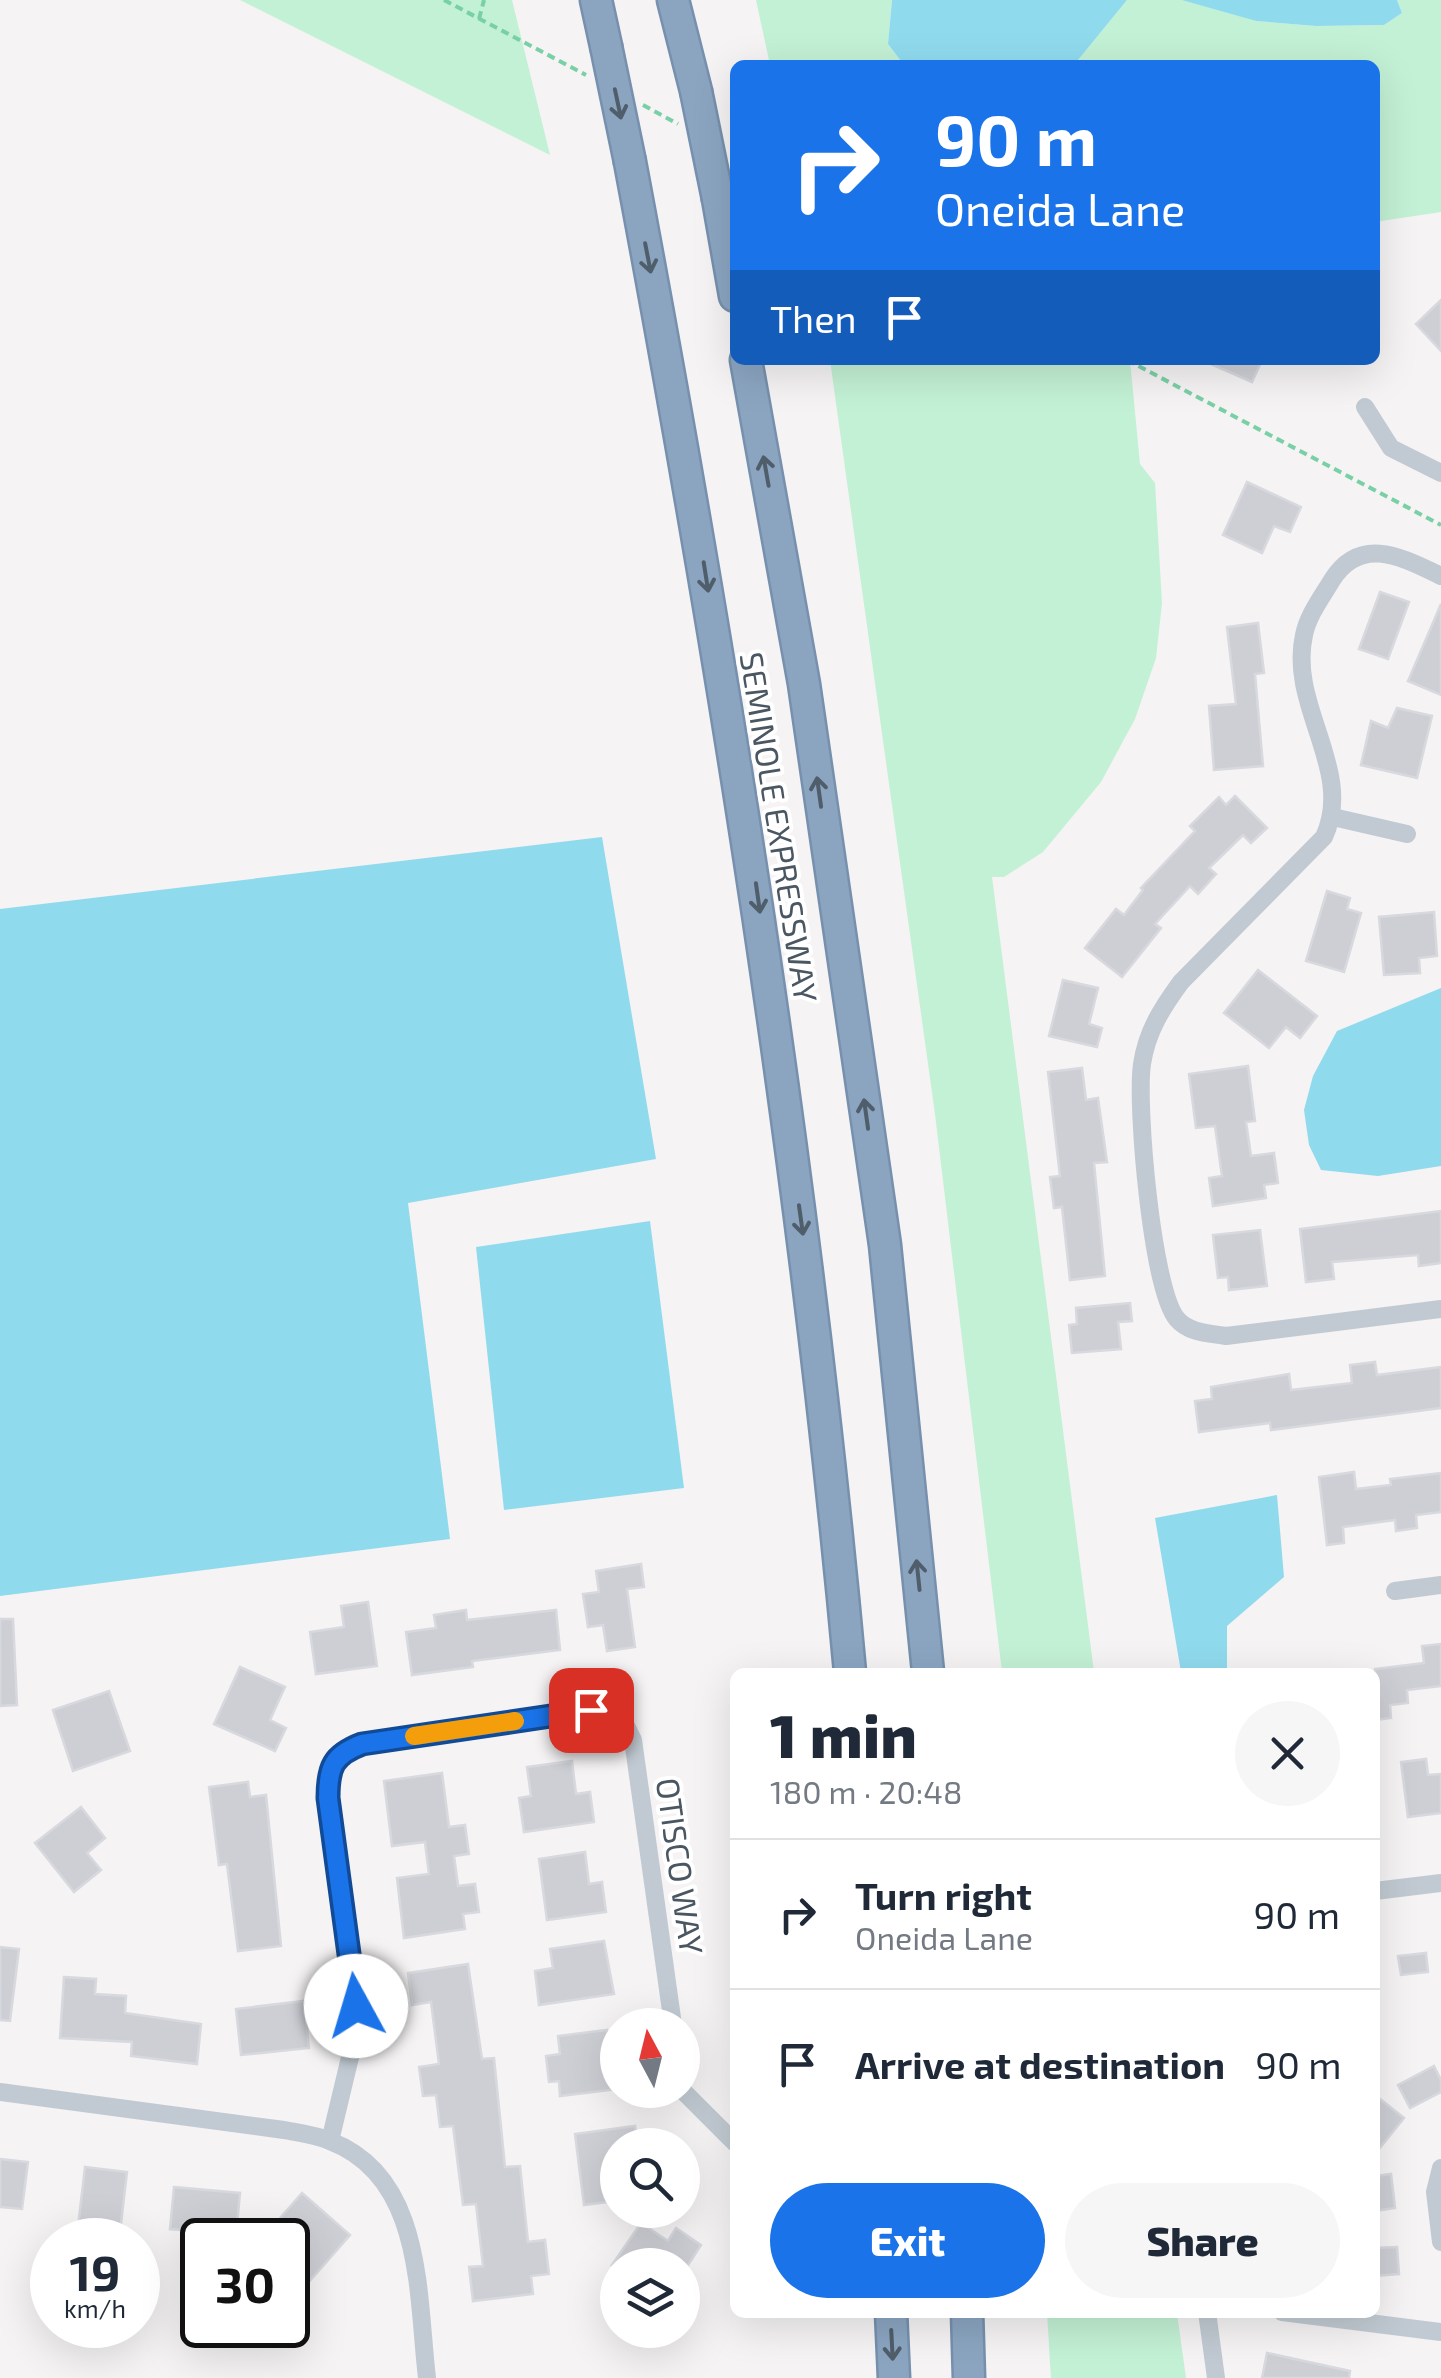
<!DOCTYPE html>
<meta charset="utf-8">
<style>
:root{--surface:#fff;--page:#f6f6f7;--text:#1f2937;--muted:#747a83;--line:#e0e1e3;--accent:#1a73e8}
body{margin:0;font-family:"Exo 2",sans-serif;background:var(--page);color:var(--text);height:100vh;display:flex;flex-direction:column;font-size:38px;white-space:nowrap}
*{box-sizing:border-box;margin:0}
p{font-size:32px;color:var(--muted)}
.icon{flex:none;width:55px;height:55px;fill:none;stroke:currentColor;stroke-width:2;stroke-linecap:round;stroke-linejoin:round}
.map{position:relative;flex:1;overflow:hidden}
.side{position:absolute;left:730px;top:1668px;width:650px;height:650px;display:flex;flex-direction:column;background:var(--surface);border-radius:15px;box-shadow:0 10px 40px #0002}
.side>*{flex:none}
.top-card{position:absolute;left:730px;top:60px;width:650px;height:305px;border-radius:15px;box-shadow:0 10px 40px #0002;background:#1a73e8;color:#fff;overflow:hidden}
.needle{width:65px;rotate:353deg}
.controls{position:absolute;left:600px;top:2008px;display:grid;gap:20px}
.controls a{display:grid;place-items:center;width:100px;height:100px;border-radius:50%;background:var(--surface);box-shadow:0 10px 40px #0002;font-size:50px}
.speed{position:absolute;left:30px;top:2218px;display:flex;gap:20px;font-size:50px;font-weight:700;text-align:center}
.speed>*{display:grid;place-content:center;width:130px;height:130px;border-radius:50%;background:var(--surface);box-shadow:0 10px 40px #0002;line-height:1}
.speed small{font-size:25px;font-weight:400}
.speed .limit{border:5px solid #111;border-radius:15px;background:#fff;color:#111}
.pin{position:absolute;display:grid;place-items:center;width:85px;height:85px;color:#fff;margin:-42px;border-radius:20px;box-shadow:0 5px 15px #0006}
.me{position:absolute;width:110px;margin:-55px;rotate:354deg;stroke-linejoin:round;filter:drop-shadow(0 0 8px #0008)}
.turn{display:flex;align-items:center;gap:35px;height:210px;padding:0 40px;font-size:45px}
.turn .icon{width:130px;height:130px;stroke-width:2.5}
.turn b{display:block;font-size:70px;line-height:85px}
.then{display:flex;align-items:center;height:95px;padding:0 40px;background:#0003;gap:20px;font-size:38px}
.round{display:grid;place-items:center;flex:none;width:105px;height:105px;border-radius:52px;background:var(--page)}
.summary{display:flex;align-items:center;justify-content:space-between;height:170px;padding:0 40px}
h1{font-size:60px;font-weight:800;line-height:75px}
.action{display:flex;gap:20px;margin-top:auto;padding:20px 40px}
.action a{flex:1;height:115px;border-radius:60px;background:var(--accent);color:#fff;font-size:40px;font-weight:800;line-height:115px;text-align:center}
.action a+a{background:var(--page);color:var(--text)}
ul{padding:0;list-style:none}
li{display:flex;align-items:center;gap:30px;height:150px;padding:0 40px;border-top:2px solid var(--line)}
li div{flex:1}
li b{display:block;font-size:38px}
li em{font-style:normal}
.map>svg:first-child{display:block}
.green{fill:#c3f1d5}
.water{fill:#90daee}
.building{fill:#cdcfd5;stroke:#d7d9de;stroke-width:2.5}
.lines{fill:none;stroke-linecap:round;stroke-linejoin:round}
.highway-casing{stroke:#7690ad;stroke-width:35}
.path{stroke:#7ad0a6;stroke-width:4;stroke-dasharray:8 5;stroke-linecap:butt}
.street{stroke:#c1cad2;stroke-width:18}
.highway{stroke:#8ba5c1;stroke-width:30}
.highway-bridge-casing{stroke:#7690ad;stroke-width:35;stroke-linecap:butt}
.highway-bridge{stroke:#8ba5c1;stroke-width:30}
.oneway{stroke:#505e6b}
.route-casing{stroke:#114b97;stroke-width:25}
.route{stroke:#1a73e8;stroke-width:18}
.slow{stroke:#f59e0b;stroke-width:18}
.labels{text-anchor:middle;dominant-baseline:central;stroke-width:8;stroke-linejoin:round;paint-order:stroke}
.street-label{font-size:32px;fill:#4a5661;stroke:#fff}
</style>
<div class="map">
<svg width="1441" height="2378" viewBox="0 0 1441 2378">
<rect width="100%" height="100%" fill="#f5f3f3"/>
<g class="green">
<polygon points="240,0 512,0 550,155"/>
<polygon points="756,0 892,0 888,44 904,65 770,65"/>
<polygon points="1127,0 1185,0 1256,21 1316,26 1384,25 1402,13 1397,0 1441,0 1441,212 1375,222 1375,65 1074,65"/>
<polygon points="830,360 1130,360 1140,464 1155,483 1162,603 1156,658 1135,719 1101,782 1043,852 1004,877 992,877 1094,1672 1002,1672 935,1114"/>
<polygon points="1047,2313 1177,2313 1186,2378 1051,2378"/>
</g>
<g class="water">
<polygon points="892,0 1127,0 1074,65 904,65 888,44"/>
<polygon points="1182,0 1397,0 1402,13 1384,25 1316,26 1256,21"/>
<polygon points="602,837 656,1159 408,1203 450,1539 0,1596 0,909"/>
<polygon points="1441,988 1441,1166 1378,1176 1321,1170 1309,1145 1304,1110 1313,1076 1337,1031"/>
<polygon points="650,1221 684,1488 504,1510 476,1247"/>
<polygon points="1277,1495 1284,1577 1227,1626 1227,1672 1181,1672 1155,1518"/>
</g>
<g class="building">
<polygon points="1441,300 1441,351 1416,324"/>
<polygon points="1202,360 1262,360 1252,382"/>
<polygon points="1247,482 1301,507 1290,532 1274,526 1262,553 1223,535"/>
<polygon points="1380,592 1409,602 1388,659 1359,649"/>
<polygon points="1441,604 1441,695 1408,681"/>
<polygon points="1258,623 1264,673 1255,674 1263,766 1214,770 1209,706 1236,704 1227,627"/>
<polygon points="1397,708 1432,716 1417,778 1361,765 1371,721 1388,728"/>
<polygon points="1235,796 1267,828 1251,843 1243,835 1209,868 1216,874 1198,894 1190,886 1155,924 1161,928 1122,977 1085,948 1116,909 1124,915 1143,890 1141,888 1195,831 1190,826 1219,797 1226,805"/>
<polygon points="1327,891 1350,898 1347,909 1361,913 1344,972 1306,961"/>
<polygon points="1434,912 1437,956 1419,958 1420,973 1384,975 1379,917"/>
<polygon points="1258,970 1317,1016 1300,1038 1286,1027 1269,1048 1224,1013"/>
<polygon points="1063,980 1098,988 1089,1024 1102,1028 1097,1047 1049,1036"/>
<polygon points="1248,1066 1255,1121 1246,1122 1251,1156 1274,1153 1278,1183 1264,1185 1266,1198 1213,1206 1209,1178 1222,1176 1215,1126 1196,1128 1189,1074"/>
<polygon points="1082,1068 1086,1100 1098,1098 1107,1162 1094,1163 1105,1276 1070,1280 1062,1207 1054,1208 1050,1177 1060,1176 1048,1072"/>
<polygon points="1441,1211 1441,1263 1419,1266 1418,1255 1332,1262 1334,1279 1306,1282 1300,1229"/>
<polygon points="1260,1230 1267,1286 1229,1290 1228,1277 1218,1278 1213,1235"/>
<polygon points="1130,1303 1132,1321 1118,1322 1121,1349 1072,1353 1069,1325 1077,1324 1076,1308"/>
<polygon points="1375,1362 1377,1375 1441,1367 1441,1408 1271,1430 1270,1423 1199,1432 1195,1401 1212,1399 1211,1387 1289,1374 1291,1390 1352,1383 1350,1365"/>
<polygon points="1354,1472 1356,1489 1391,1485 1390,1479 1441,1473 1441,1512 1416,1515 1417,1528 1396,1531 1395,1520 1343,1527 1344,1543 1327,1545 1319,1477"/>
<polygon points="641,1564 644,1587 627,1589 635,1647 607,1651 603,1625 588,1627 583,1594 599,1592 596,1571"/>
<polygon points="368,1602 377,1666 316,1674 310,1632 344,1627 341,1606"/>
<polygon points="466,1610 467,1620 556,1610 560,1650 472,1661 473,1667 412,1675 406,1632 436,1628 434,1615"/>
<polygon points="0,1619 13,1619 17,1705 0,1706"/>
<polygon points="1441,1644 1441,1686 1407,1690 1408,1703 1390,1705 1391,1718 1375,1720 1375,1669 1424,1663 1422,1646"/>
<polygon points="240,1667 285,1687 270,1720 286,1728 275,1751 214,1724"/>
<polygon points="109,1691 130,1751 73,1771 53,1710"/>
<polygon points="1426,1759 1428,1775 1441,1774 1441,1813 1408,1817 1401,1762"/>
<polygon points="572,1761 576,1794 590,1792 594,1822 524,1832 519,1798 531,1796 527,1767"/>
<polygon points="442,1773 449,1827 465,1825 469,1854 454,1856 458,1886 475,1884 479,1912 463,1914 465,1929 404,1938 397,1878 429,1874 425,1842 392,1846 384,1781"/>
<polygon points="248,1782 250,1797 266,1795 281,1946 238,1951 227,1864 219,1865 209,1787"/>
<polygon points="81,1807 105,1838 87,1853 101,1870 74,1892 35,1843"/>
<polygon points="585,1852 589,1884 602,1882 606,1912 547,1920 539,1859"/>
<polygon points="604,1941 614,1994 539,2005 535,1971 553,1968 550,1949"/>
<polygon points="0,1947 19,1949 10,2021 0,2020"/>
<polygon points="1426,1953 1428,1972 1401,1975 1398,1956"/>
<polygon points="468,1964 482,2059 494,2058 505,2167 520,2166 528,2242 545,2240 549,2274 531,2276 533,2294 473,2301 469,2267 483,2266 476,2204 463,2205 453,2126 440,2127 436,2095 423,2096 419,2067 439,2064 431,2002 412,2005 408,1973"/>
<polygon points="64,1977 96,1979 95,1994 126,1996 125,2013 201,2024 197,2064 131,2056 132,2042 60,2038"/>
<polygon points="304,2001 309,2048 241,2055 236,2009"/>
<polygon points="607,2030 611,2060 618,2059 618,2089 560,2096 559,2081 549,2082 546,2056 560,2054 558,2036"/>
<polygon points="1434,2066 1441,2080 1441,2092 1410,2108 1398,2085"/>
<polygon points="1375,2095 1404,2118 1375,2154"/>
<polygon points="635,2126 637,2145 618,2145 618,2182 613,2182 615,2201 584,2205 575,2134"/>
<polygon points="0,2159 28,2162 22,2209 0,2207"/>
<polygon points="85,2167 127,2172 120,2232 78,2227"/>
<polygon points="1391,2174 1395,2208 1375,2211 1375,2176"/>
<polygon points="174,2187 240,2193 236,2235 170,2229"/>
<polygon points="302,2193 350,2235 307,2284 288,2266 288,2240 261,2240"/>
<polygon points="641,2223 668,2241 676,2228 701,2245 688,2265 612,2265"/>
<polygon points="1397,2247 1399,2274 1375,2276 1375,2248"/>
<polygon points="1267,2353 1350,2371 1349,2378 1262,2378"/>
</g>
<g class="lines">
<g class="highway-casing">
<g id="highway">
<polyline points="596,0 606,46"/>
<polyline points="673,0 696,91"/>
<path d="M630 162C724 663 804 1165 850 1672"/>
<polyline points="718,199 735,296"/>
<polyline points="746,360 804,684 885,1245 928,1672"/>
<polyline points="891,2312 894,2378"/>
<polyline points="967,2312 969,2378"/>
</g>
</g>
<g class="path">
<polyline points="444,0 586,75"/>
<polyline points="479,19 484,0"/>
<polyline points="643,105 678,124"/>
<polyline points="1127,360 1441,525"/>
</g>
<g class="street">
<polyline points="1365,407 1391,448 1441,473"/>
<path d="M1441 576C1403 558 1361 534 1332 580 1322 597 1308 615 1304 635 1288 706 1355 770 1324 837L1181 982C1162 1008 1147 1031 1142 1064 1136 1105 1152 1290 1177 1319 1189 1333 1208 1333 1226 1336L1441 1309"/>
<polyline points="1333,817 1407,834"/>
<polyline points="1395,1591 1441,1585"/>
<polyline points="1375,1891 1441,1883"/>
<polyline points="682,2090 735,2143"/>
<path d="M0 2092 284 2130C299 2133 316 2135 330 2141 424 2177 417 2294 427 2378"/>
<polyline points="330,2141 352,2049 355,2006 328,1772 340,1753 362,1744 591,1710 622,1718 633,1740 673,2025"/>
<polyline points="1441,2168 1435,2192 1441,2242"/>
<polyline points="1207,2312 1216,2378"/>
<polyline points="1282,2312 1441,2332"/>
</g>
<use href="#highway" class="highway"/>
<g class="highway-bridge-casing">
<g id="highway-bridge">
<polyline points="606,46 630,162"/>
<polyline points="696,91 718,199"/>
</g>
</g>
<use href="#highway-bridge" class="highway-bridge"/>
</g>
<defs><path id="oneway-shaft" d="M-6 0H5M1.5-3L5.5 0L1.5 3" fill="none" stroke-width="1.6" stroke-linecap="round" stroke-linejoin="round" transform="scale(2.5)"/></defs>
<g class="oneway">
<use href="#oneway-shaft" transform="translate(618 104) rotate(78)"/>
<use href="#oneway-shaft" transform="translate(648 258) rotate(79)"/>
<use href="#oneway-shaft" transform="translate(766 471) rotate(-100)"/>
<use href="#oneway-shaft" transform="translate(706 577) rotate(81)"/>
<use href="#oneway-shaft" transform="translate(819 792) rotate(-98)"/>
<use href="#oneway-shaft" transform="translate(758 898) rotate(82)"/>
<use href="#oneway-shaft" transform="translate(866 1114) rotate(-98)"/>
<use href="#oneway-shaft" transform="translate(801 1220) rotate(82)"/>
<use href="#oneway-shaft" transform="translate(918 1575) rotate(-96)"/>
<use href="#oneway-shaft" transform="translate(892 2345) rotate(87)"/>
</g>
<g class="lines">
<g class="route-casing">
<path id="route" d="M356 2006 328 1798C328 1767 333 1755 362 1744L591 1710"/>
</g>
<use href="#route" class="route"/>
<polyline class="slow" points="414,1736 515,1721"/>
</g>
<g class="labels">
<g class="street-label">
<text transform="translate(780 827) rotate(81)">SEMINOLE EXPRESSWAY</text>
<text transform="translate(681 1866) rotate(82)">OTISCO WAY</text>
</g>
</g>
</svg>
<div class="controls">
<a><svg class="needle" viewBox="-14 -14 28 28"><path d="M0-13l5 13h-10z" fill="#e53935"/><path d="M0 13l5-13h-10z" fill="#747a83"/></svg></a>
<a><svg class="icon" aria-label="search" viewBox="0 0 24 24"><circle cx="10" cy="10" r="6"/><path d="M15 15l6 6"/></svg></a>
<a><svg class="icon" aria-label="layers" viewBox="0 0 24 24"><path d="M12 4l9 5-9 5-9-5zM3 14l9 5 9-5"/></svg></a>
</div>
<div class="speed"><div>19<small>km/h</small></div><div class="limit">30</div></div>
<div class="pin" style="left:591px;top:1710px;background:#d93025"><svg class="icon" aria-label="arrive" viewBox="0 0 24 24"><path d="M6 21V4h12l-3 4 3 4H6"/></svg></div>
<svg class="me" style="left:356px;top:2006px" viewBox="-20 -20 40 40"><circle r="19" fill="#fff"/><path d="M0-13L10 11 0 6-10 11z" fill="#1a73e8"/></svg>
<div class="top-card">
<div class="turn"><svg class="icon" aria-label="right" viewBox="0 0 24 24"><path d="M7 20v-9h11M14 6l5 5-5 5"/></svg><div><b>90 m</b>Oneida Lane</div></div>
<div class="then">Then<svg class="icon" aria-label="arrive" viewBox="0 0 24 24"><path d="M6 21V4h12l-3 4 3 4H6"/></svg></div>
</div>
<section class="side">
<div class="summary"><div><h1>1 min</h1><p>180 m · 20:48</p></div><a class="round"><svg class="icon" aria-label="close" viewBox="0 0 24 24"><path d="M6 6l12 12M18 6L6 18"/></svg></a></div>
<ul>
<li><svg class="icon" aria-label="right" viewBox="0 0 24 24"><path d="M7 20v-9h11M14 6l5 5-5 5"/></svg><div><b>Turn right</b><p>Oneida Lane</p></div><em>90 m</em></li>
<li><svg class="icon" aria-label="arrive" viewBox="0 0 24 24"><path d="M6 21V4h12l-3 4 3 4H6"/></svg><div><b>Arrive at destination</b></div><em>90 m</em></li>
</ul>
<div class="action"><a>Exit</a><a>Share</a></div>
</section>
</div>
